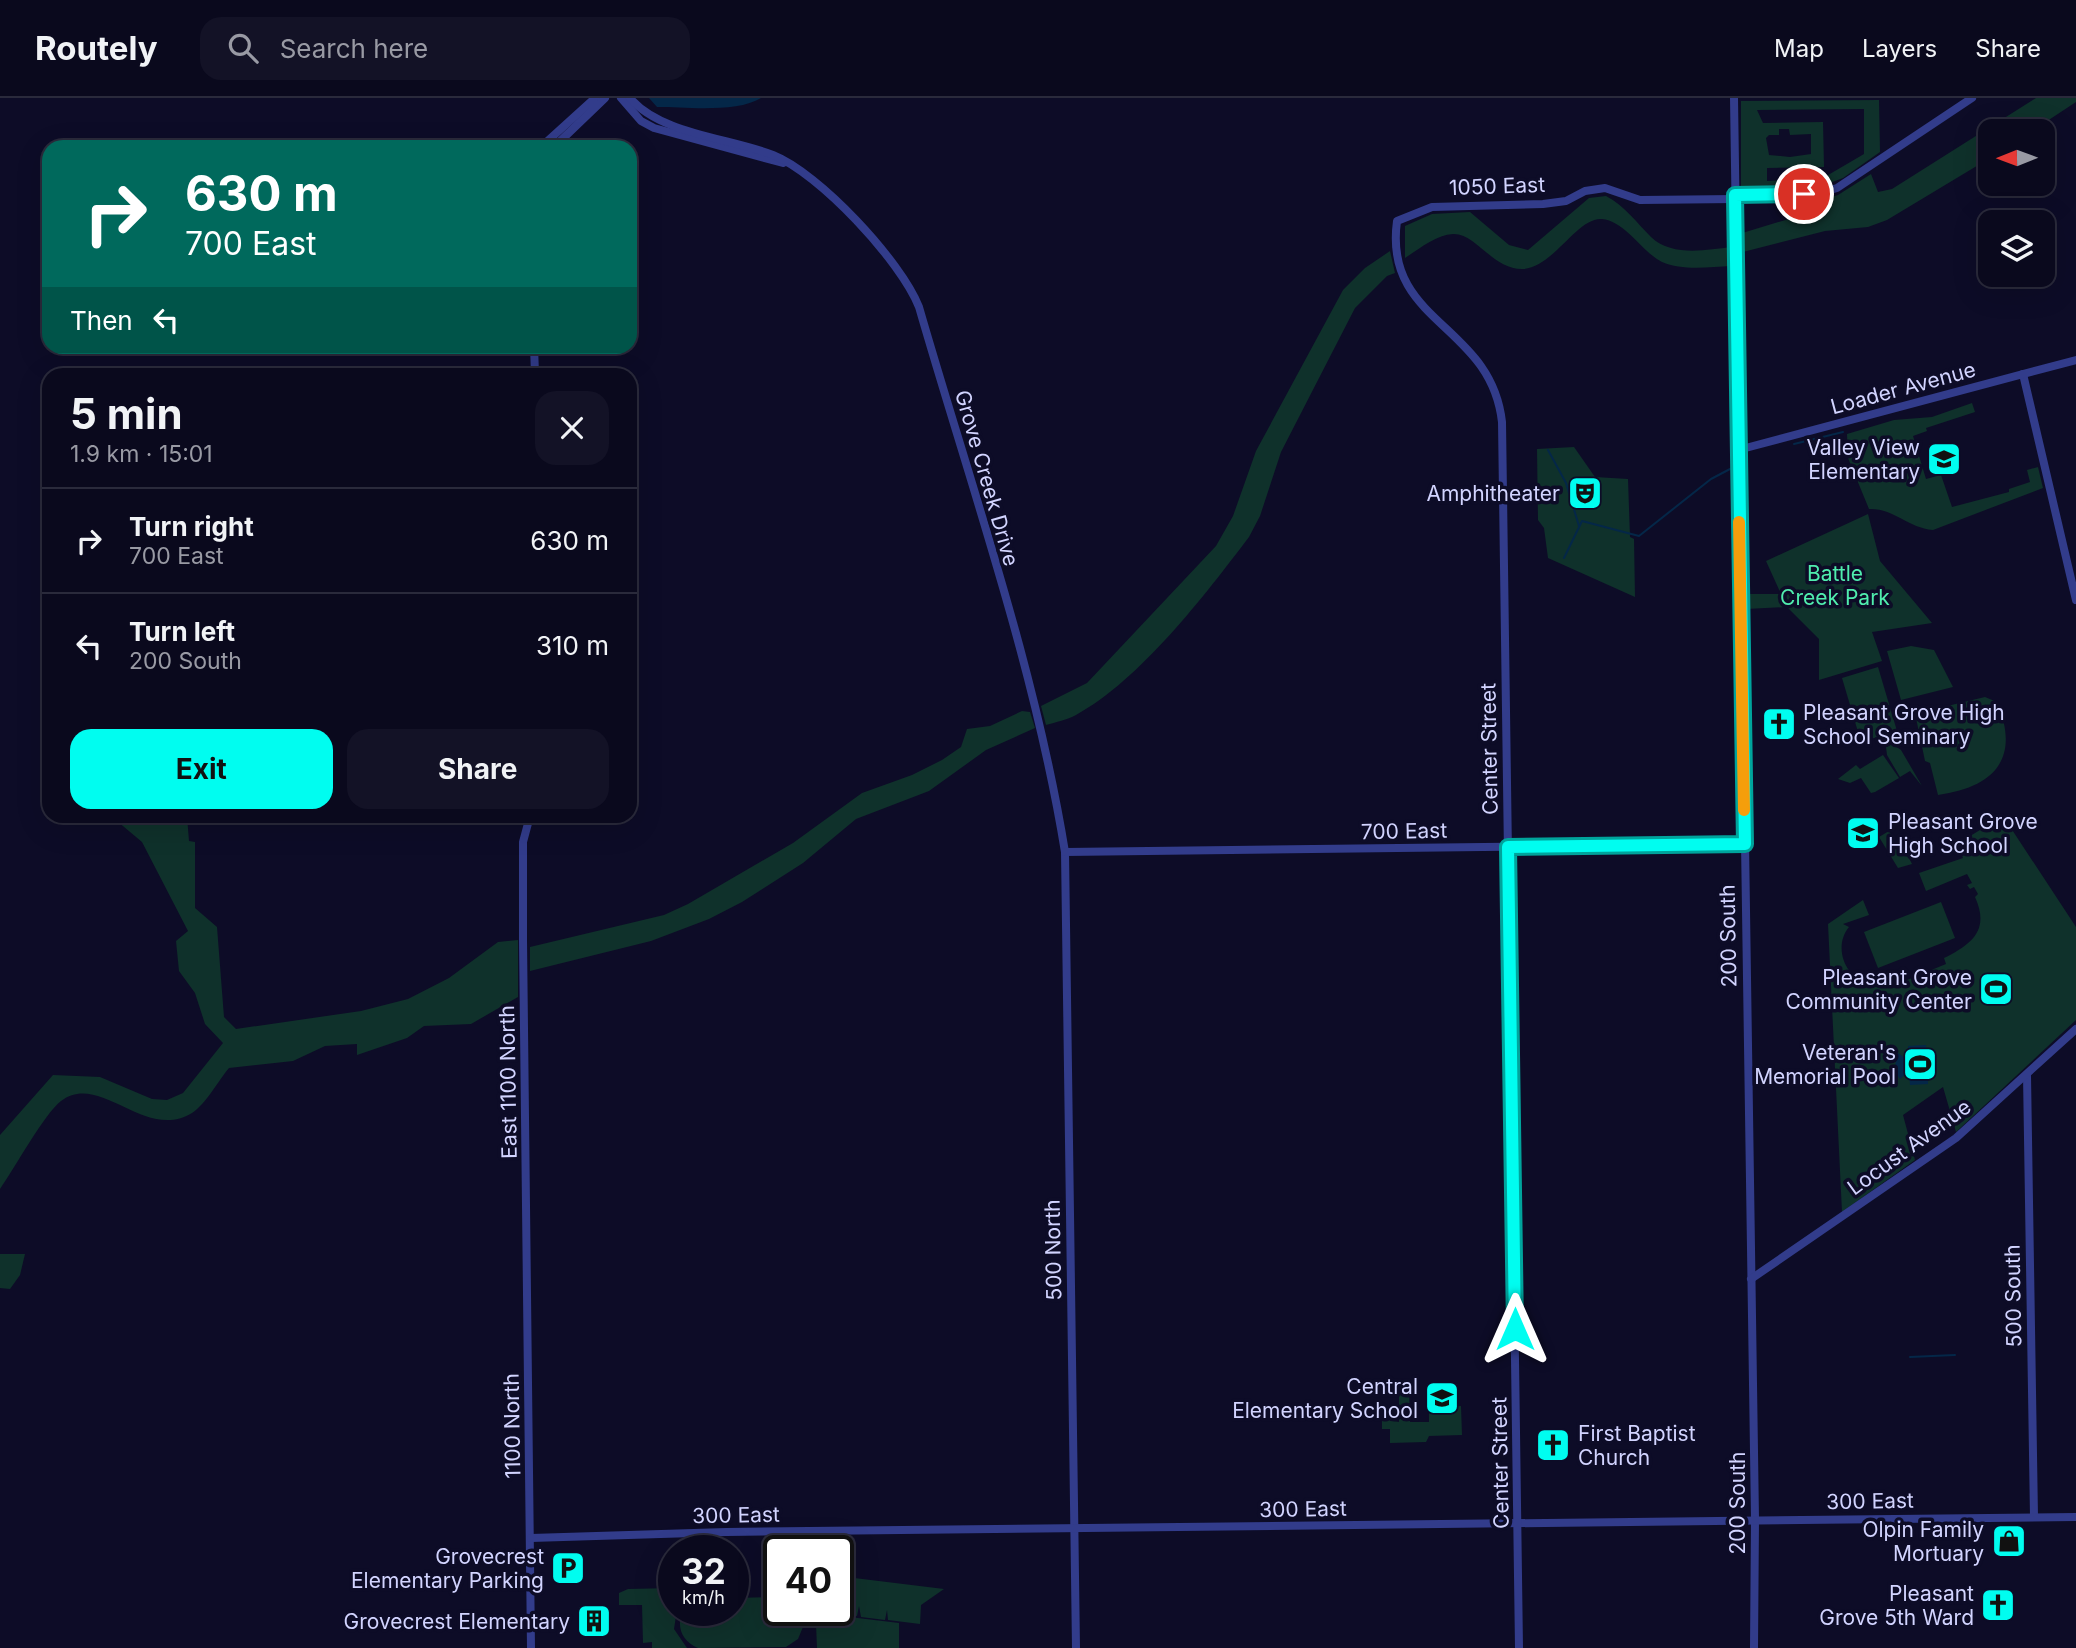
<!DOCTYPE html>
<meta charset="utf-8">
<style>
:root{--surface:#0a091d;--page:#131226;--text:#f1f3f6;--muted:#999aa4;--line:#2a2a3b;--accent:#00fdf0}
body{margin:0;font-family:Inter,sans-serif;background:var(--page);color:var(--text);height:100vh;display:flex;flex-direction:column;font-size:26px;white-space:nowrap}
*{box-sizing:border-box;margin:0}
p{font-size:23px;color:var(--muted)}
.icon{flex:none;width:38px;height:38px;fill:none;stroke:currentColor;stroke-width:2;stroke-linecap:round;stroke-linejoin:round}
.map{position:relative;flex:1;overflow:hidden}
.details{position:absolute;left:42px;top:270px;width:595px;height:455px;display:flex;flex-direction:column;background:var(--surface);border-radius:21px;box-shadow:0 7px 28px #0002,0 0 0 2px var(--line)}
.details>*{flex:none}
.guide{position:absolute;left:42px;top:42px;width:595px;height:214px;border-radius:21px;box-shadow:0 7px 28px #0002,0 0 0 2px var(--line);background:#00695c;color:#fff;overflow:hidden}
.needle{width:46px;rotate:269deg}
.buttons{position:absolute;left:1978px;top:21px;display:grid;gap:14px}
.buttons a{display:grid;place-items:center;width:77px;height:77px;border-radius:14px;background:var(--surface);box-shadow:0 7px 28px #0002,0 0 0 2px var(--line);font-size:35px}
.speed{position:absolute;left:658px;top:1437px;display:flex;gap:14px;font-size:35px;font-weight:700;text-align:center}
.speed>*{display:grid;place-content:center;width:91px;height:91px;border-radius:50%;background:var(--surface);box-shadow:0 7px 28px #0002,0 0 0 2px var(--line);line-height:1}
.speed small{font-size:18px;font-weight:400}
.speed .limit{border:4px solid #111;border-radius:10px;background:#fff;color:#111}
.pin{position:absolute;display:grid;place-items:center;width:60px;height:60px;color:#fff;margin:-30px;border:4px solid #fff;border-radius:50%;box-shadow:0 2px 7px #0007}
.me{position:absolute;width:77px;margin:-38px;rotate:0deg;stroke-linejoin:round;filter:drop-shadow(0 0 5px #0008)}
.turn{display:flex;align-items:center;gap:24px;height:147px;padding:0 28px;font-size:32px}
.turn .icon{width:91px;height:91px;stroke-width:2.5}
.turn b{display:block;font-size:49px;line-height:60px}
.then{display:flex;align-items:center;height:66px;padding:0 28px;background:#0003;gap:14px;font-size:26px}
.round{display:grid;place-items:center;flex:none;width:74px;height:74px;border-radius:21px;background:var(--page)}
.head{display:flex;align-items:center;justify-content:space-between;height:119px;padding:0 28px}
h1{font-size:42px;font-weight:700;line-height:52px}
.cta{display:flex;gap:14px;margin-top:auto;padding:14px 28px}
.cta a{flex:1;height:80px;border-radius:21px;background:var(--accent);color:#111;font-size:28px;font-weight:700;line-height:80px;text-align:center}
.cta a+a{background:var(--page);color:var(--text)}
ul{padding:0;list-style:none}
li{display:flex;align-items:center;gap:21px;height:105px;padding:0 28px;border-top:2px solid var(--line)}
li div{flex:1}
li b{display:block;font-size:26px}
li em{font-style:normal}
header{display:flex;align-items:center;gap:42px;box-sizing:border-box;height:98px;padding:0 35px;background:var(--surface);border-bottom:2px solid var(--line)}
header strong{font-size:33px}
nav{display:flex;gap:38px;margin-inline-start:auto;font-size:24px}
.search{width:490px;height:63px;background:var(--page);display:flex;align-items:center;gap:18px;box-sizing:border-box;padding:0 24px;border-radius:21px;color:var(--muted);font-size:26px}
.map>svg:first-child{display:block}
.green{fill:#0f312b;fill-rule:evenodd}
.water{fill:#042748}
.lines{fill:none;stroke-linecap:round;stroke-linejoin:round}
.stream{stroke:#042748;stroke-width:2}
.minor{stroke:#323c8b;stroke-width:8}
.route-casing{stroke:#00a49c;stroke-width:18}
.route{stroke:#00fdf0;stroke-width:12}
.slow{stroke:#f59e0b;stroke-width:12}
.labels{text-anchor:middle;dominant-baseline:central;stroke-width:7;stroke-linejoin:round;paint-order:stroke}
.street-label{font-size:21px;fill:#d2d4ff;stroke:#0d0c27}
.poi-label{font-size:21px;fill:#d2d4ff;stroke:#0d0c27;text-anchor:end}
.park-label{font-size:21px;fill:#50edae;stroke:#0d0c27}
</style>
<header>
<strong>Routely</strong>
<div class="search"><svg class="icon" aria-label="search" viewBox="0 0 24 24"><circle cx="10" cy="10" r="6"/><path d="M15 15l6 6"/></svg>Search here</div>
<nav><a>Map</a><a>Layers</a><a>Share</a></nav>
</header>
<div class="map">
<svg width="2076" height="1550" viewBox="0 0 2076 1550">
<rect width="100%" height="100%" fill="#0d0c27"/>
<g class="green">
<polygon points="2036,0 2076,0 2076,4 2032,33 1990,33 1990,60 1887,122 1868,129 1825,133 1739,155 1739,136 1815,113 1815,104 1838,97 1871,76 1878,94 1892,91"/>
<path d="M1879 2 1880 54 1843 80 1814 91 1741 92V3ZM1864 11V56L1823 80 1767 83V70L1824 69 1823 24 1763 25 1757 12ZM1779 31H1789L1790 37 1811 36V56L1790 59 1769 57 1766 40 1769 37H1779Z"/>
<path d="M1606 98C1625 108 1636 124 1651 139 1672 159 1706 152 1731 149V168C1710 169 1682 173 1662 164 1642 154 1625 123 1602 121 1577 119 1554 169 1523 171 1493 172 1476 135 1453 136 1436 137 1419 151 1405 160V128L1432 116 1470 114 1509 147 1528 152 1589 100Z"/>
<path d="M1390 153 1395 175 1387 178 1355 210 1281 354 1260 418 1249 439C1205 497 1140 582 1076 617 1067 622 1056 624 1046 627L1041 608 1087 585 1216 448 1233 418 1256 353 1343 192 1365 170Z"/>
<path d="M1972 305 1975 314 1926 330 1927 333 1913 338 1926 381 1941 377 1952 409 2009 394V391L2030 384 2027 372 2038 369 2043 390 1933 432C1908 430 1894 410 1869 411L1848 360 1847 336 1894 322 1932 319Z"/>
<polygon points="1574,349 1595,379 1628,381 1630,439 1634,441 1635,499 1548,460 1544,430 1538,422 1537,351"/>
<polygon points="1868,416 1880,463 1932,525 1872,534 1882,563 1819,582 1819,541 1787,509 1746,511 1746,496 1781,496 1766,463"/>
<polygon points="1911,548 1934,552 1953,589 1901,602 1887,553"/>
<polygon points="1878,569 1897,633 1861,644 1842,580"/>
<path d="M1985 599 1997 604C2021 661 1994 689 1938 697L1930 665 1925 663 1916 620 1922 614Z"/>
<polygon points="1022,613 1030,614 1035,630 986,652 929,693 856,721 803,765 742,804 709,821 651,843 530,873 530,849 664,817 688,806 793,745 862,695 912,677 942,662 961,649 967,631 990,628"/>
<polygon points="1892,646 1901,652 1922,688 1910,673 1900,679 1887,657 1886,649"/>
<polygon points="1883,657 1899,680 1875,694 1871,695 1861,680 1850,685 1838,681 1856,667 1860,671"/>
<path d="M111 718H187L189 743 195 744V810L217 829 224 919 236 931 361 913 408 901 449 880 498 844 518 842V899L471 926 424 928 407 940 357 957V946L325 948 293 963 229 970C218 983 206 1006 192 1015 145 1044 100 973 61 1003 45 1015 14 1071 0 1091V1037L53 977 100 979 152 1001 167 1002 183 995 223 945 205 926 195 895 179 873 176 843 188 833 142 744Z"/>
<path d="M2003 718 2076 829V922L1956 1034 1943 989 1903 1017 1915 1062 1842 1114 1828 826 1863 802 1869 817 1843 826 1849 829C1833 848 1844 882 1872 885 1883 886 1894 881 1904 876L1907 882 1946 866 1944 860C1972 846 1990 832 1975 799L1978 796 1974 789 1970 791 1967 787 1972 785 1967 776 1926 793 1919 775 1963 760 1957 746Z"/>
<polygon points="1889,733 1903,755 1906,754 1912,766 1898,770 1879,739"/>
<polygon points="1941,804 1955,840 1878,870 1864,834"/>
<polygon points="0,1156 25,1156 20,1177 10,1191 0,1190"/>
<polygon points="1399,1291 1409,1291 1410,1324 1429,1324 1429,1306 1440,1301 1440,1309 1461,1308 1462,1337 1429,1338 1426,1344 1390,1345 1390,1331 1382,1331 1382,1321 1399,1324"/>
<polygon points="838,1478 944,1491 921,1507 920,1526 888,1522 887,1512 885,1522 861,1519 859,1508 857,1518 809,1512 838,1512"/>
<polygon points="674,1490 674,1512 677,1512 674,1531 687,1550 652,1550 652,1544 643,1545 642,1507 619,1507 619,1495 628,1491"/>
<path d="M779 1499V1512H801L802 1516H791V1528L803 1529 798 1541 786 1549 698 1550C681 1543 676 1528 683 1512H733V1500Z"/>
<polygon points="833,1517 899,1525 899,1550 817,1550 816,1526"/>
</g>
<g class="water">
<path d="M649 0H761C737 15 686 9 657 9Z"/>
<polygon points="1926,947 1928,986 1910,987 1909,973 1900,981 1894,972 1898,955 1909,963 1908,948"/>
</g>
<g class="lines">
<g class="stream">
<polyline points="1794,346 1843,334"/>
<polyline points="1548,352 1566,385 1579,428"/>
<polyline points="1564,460 1582,423 1639,438 1711,381 1730,371"/>
<polyline points="1910,1259 1955,1257"/>
</g>
<g class="minor">
<polyline points="621,0 641,23 654,30 783,65"/>
<path d="M630 0C660 36 730 40 773 57 819 75 901 163 919 209 971 389 1035 569 1065 754L1076 1550"/>
<polyline points="1734,0 1755,1421 1754,1550"/>
<polyline points="541,49 595,0"/>
<polyline points="554,49 605,0"/>
<polyline points="1735,97 1821,95 1837,90 1972,0"/>
<polyline points="534,248 535,276"/>
<polyline points="2023,276 2076,502"/>
<polyline points="1738,352 2076,262"/>
<polyline points="530,718 523,744 523,842 531,1550"/>
<polyline points="1065,754 1745,746"/>
<polyline points="2027,977 2034,1419"/>
<polyline points="1751,1181 1956,1040 2076,931"/>
<polyline points="531,1440 726,1434 2076,1419"/>
<path d="M1519 1550 1502 324C1491 225 1383 226 1397 123L1432 109 1543 106 1566 103 1585 93 1605 90 1640 102 1735 101"/>
</g>
</g>
<g class="lines">
<g class="route-casing">
<polyline id="route" points="1515,1231 1508,749 1745,746 1735,97 1804,96"/>
</g>
<use href="#route" class="route"/>
<polyline class="slow" points="1739,424 1744,712"/>
</g>
<defs>
<g id="school-square" transform="scale(1.75)"><rect x="-9" y="-9" width="18" height="18" rx="4" fill="#00fdf0" stroke="#0d0c27"/><path d="M0-5L7-2L0 1L-7-2ZM-4 1L0 2.5L4 1V4Q0 6-4 4Z" fill="#111"/></g>
<g id="theatre-square" transform="scale(1.75)"><rect x="-9" y="-9" width="18" height="18" rx="4" fill="#00fdf0" stroke="#0d0c27"/><path d="M-5-5.5Q0-4 5-5.5V0Q5 5 0 6Q-5 5-5 0ZM-3.3-2.5H-1v1.5H-3.3ZM1-2.5H3.3v1.5H1ZM-2.8 1Q0 5.5 2.8 1Z" fill="#111"/></g>
<g id="church-square" transform="scale(1.75)"><rect x="-9" y="-9" width="18" height="18" rx="4" fill="#00fdf0" stroke="#0d0c27"/><path d="M-1.2-6h2.4v3.5h3.3v2.4h-3.3V6h-2.4V-.1h-3.3v-2.4h3.3Z" fill="#111"/></g>
<g id="stadium-square" transform="scale(1.75)"><rect x="-9" y="-9" width="18" height="18" rx="4" fill="#00fdf0" stroke="#0d0c27"/><path d="M0-5a6.5 5 0 1 0 0 10a6.5 5 0 1 0 0-10ZM-3.5-1.8h7v3.6h-7Z" fill="#111"/></g>
<g id="shop-square" transform="scale(1.75)"><rect x="-9" y="-9" width="18" height="18" rx="4" fill="#00fdf0" stroke="#0d0c27"/><path d="M-5-2.5h2.3a2.7 3.5 0 0 1 5.4 0H5L5.5 6h-11ZM-1.5-2.5h3a1.5 2.3 0 0 0-3 0Z" fill="#111"/></g>
<g id="parking-square" transform="scale(1.75)"><rect x="-9" y="-9" width="18" height="18" rx="4" fill="#00fdf0" stroke="#0d0c27"/><path d="M-3.5-5.5H1a3.5 3.5 0 0 1 0 7H-1V5.5H-3.5ZM-1-3.4V-.6H.8a1.4 1.4 0 0 0 0-2.8Z" fill="#111"/></g>
<g id="building-square" transform="scale(1.75)"><rect x="-9" y="-9" width="18" height="18" rx="4" fill="#00fdf0" stroke="#0d0c27"/><path d="M-4-6H4V6H1V3H-1V6H-4ZM-2.5-4.3h1.7v1.8h-1.7ZM.8-4.3h1.7v1.8H.8ZM-2.5-1h1.7V.8h-1.7ZM.8-1h1.7V.8H.8Z" fill="#111"/></g>
</defs>
<g fill-rule="evenodd">
<use href="#school-square" x="1944" y="361"/>
<use href="#theatre-square" x="1585" y="395"/>
<use href="#church-square" x="1779" y="626"/>
<use href="#school-square" x="1863" y="735"/>
<use href="#stadium-square" x="1996" y="891"/>
<use href="#stadium-square" x="1920" y="966"/>
<use href="#school-square" x="1442" y="1300"/>
<use href="#church-square" x="1553" y="1347"/>
<use href="#shop-square" x="2009" y="1443"/>
<use href="#parking-square" x="568" y="1470"/>
<use href="#church-square" x="1998" y="1507"/>
<use href="#building-square" x="594" y="1523"/>
</g>
<g class="labels">
<g class="street-label">
<text transform="translate(1497 88) rotate(-2)">1050 East</text>
<text transform="translate(1903 290) rotate(-15)">Loader Avenue</text>
<text transform="translate(987 380) rotate(74)">Grove Creek Drive</text>
<text transform="translate(1489 651) rotate(-91)">Center Street</text>
<text transform="translate(1404 733) rotate(-1)">700 East</text>
<text transform="translate(1728 838) rotate(-91)">200 South</text>
<text transform="translate(508 984) rotate(-91)">East 1100 North</text>
<text transform="translate(1909 1049) rotate(-36)">Locust Avenue</text>
<text transform="translate(1053 1152) rotate(-91)">500 North</text>
<text transform="translate(2013 1198) rotate(-91)">500 South</text>
<text transform="translate(512 1328) rotate(-91)">1100 North</text>
<text transform="translate(1500 1365) rotate(-91)">Center Street</text>
<text transform="translate(1870 1403) rotate(-1)">300 East</text>
<text transform="translate(1737 1405) rotate(-90)">200 South</text>
<text transform="translate(1303 1411) rotate(-1)">300 East</text>
<text transform="translate(736 1417) rotate(-1)">300 East</text>
</g>
<g class="poi-label">
<text x="1920" y="349">Valley View<tspan x="1920" dy="24">Elementary</tspan></text>
<text x="1560" y="395">Amphitheater</text>
<text x="1803" y="614" text-anchor="start">Pleasant Grove High<tspan x="1803" dy="24">School Seminary</tspan></text>
<text x="1888" y="723" text-anchor="start">Pleasant Grove<tspan x="1888" dy="24">High School</tspan></text>
<text x="1972" y="879">Pleasant Grove<tspan x="1972" dy="24">Community Center</tspan></text>
<text x="1896" y="954">Veteran's<tspan x="1896" dy="24">Memorial Pool</tspan></text>
<text x="1418" y="1288">Central<tspan x="1418" dy="24">Elementary School</tspan></text>
<text x="1578" y="1335" text-anchor="start">First Baptist<tspan x="1578" dy="24">Church</tspan></text>
<text x="1984" y="1431">Olpin Family<tspan x="1984" dy="24">Mortuary</tspan></text>
<text x="544" y="1458">Grovecrest<tspan x="544" dy="24">Elementary Parking</tspan></text>
<text x="1974" y="1495">Pleasant<tspan x="1974" dy="24">Grove 5th Ward</tspan></text>
<text x="570" y="1523">Grovecrest Elementary</text>
</g>
<g class="park-label">
<text x="1835" y="475">Battle<tspan x="1835" dy="24">Creek Park</tspan></text>
</g>
</g>
</svg>
<div class="buttons">
<a><svg class="needle" viewBox="-14 -14 28 28"><path d="M0-13l5 13h-10z" fill="#e53935"/><path d="M0 13l5-13h-10z" fill="#999aa4"/></svg></a>
<a><svg class="icon" aria-label="layers" viewBox="0 0 24 24"><path d="M12 4l9 5-9 5-9-5zM3 14l9 5 9-5"/></svg></a>
</div>
<div class="speed"><div>32<small>km/h</small></div><div class="limit">40</div></div>
<div class="pin" style="left:1804px;top:96px;background:#d93025"><svg class="icon" aria-label="arrive" viewBox="0 0 24 24"><path d="M6 21V4h12l-3 4 3 4H6"/></svg></div>
<svg class="me" style="left:1515px;top:1231px" viewBox="-20 -20 40 40"><path d="M0-17L14 15 0 8-14 15z" fill="#00fdf0" stroke="#fff" stroke-width="4"/></svg>
<div class="guide">
<div class="turn"><svg class="icon" aria-label="right" viewBox="0 0 24 24"><path d="M7 20v-9h11M14 6l5 5-5 5"/></svg><div><b>630 m</b>700 East</div></div>
<div class="then">Then<svg class="icon" aria-label="left" viewBox="0 0 24 24"><path d="M17 20v-9H6M10 6l-5 5 5 5"/></svg></div>
</div>
<section class="details">
<div class="head"><div><h1>5 min</h1><p>1.9 km · 15:01</p></div><a class="round"><svg class="icon" aria-label="close" viewBox="0 0 24 24"><path d="M6 6l12 12M18 6L6 18"/></svg></a></div>
<ul>
<li><svg class="icon" aria-label="right" viewBox="0 0 24 24"><path d="M7 20v-9h11M14 6l5 5-5 5"/></svg><div><b>Turn right</b><p>700 East</p></div><em>630 m</em></li>
<li><svg class="icon" aria-label="left" viewBox="0 0 24 24"><path d="M17 20v-9H6M10 6l-5 5 5 5"/></svg><div><b>Turn left</b><p>200 South</p></div><em>310 m</em></li>
</ul>
<div class="cta"><a>Exit</a><a>Share</a></div>
</section>
</div>
